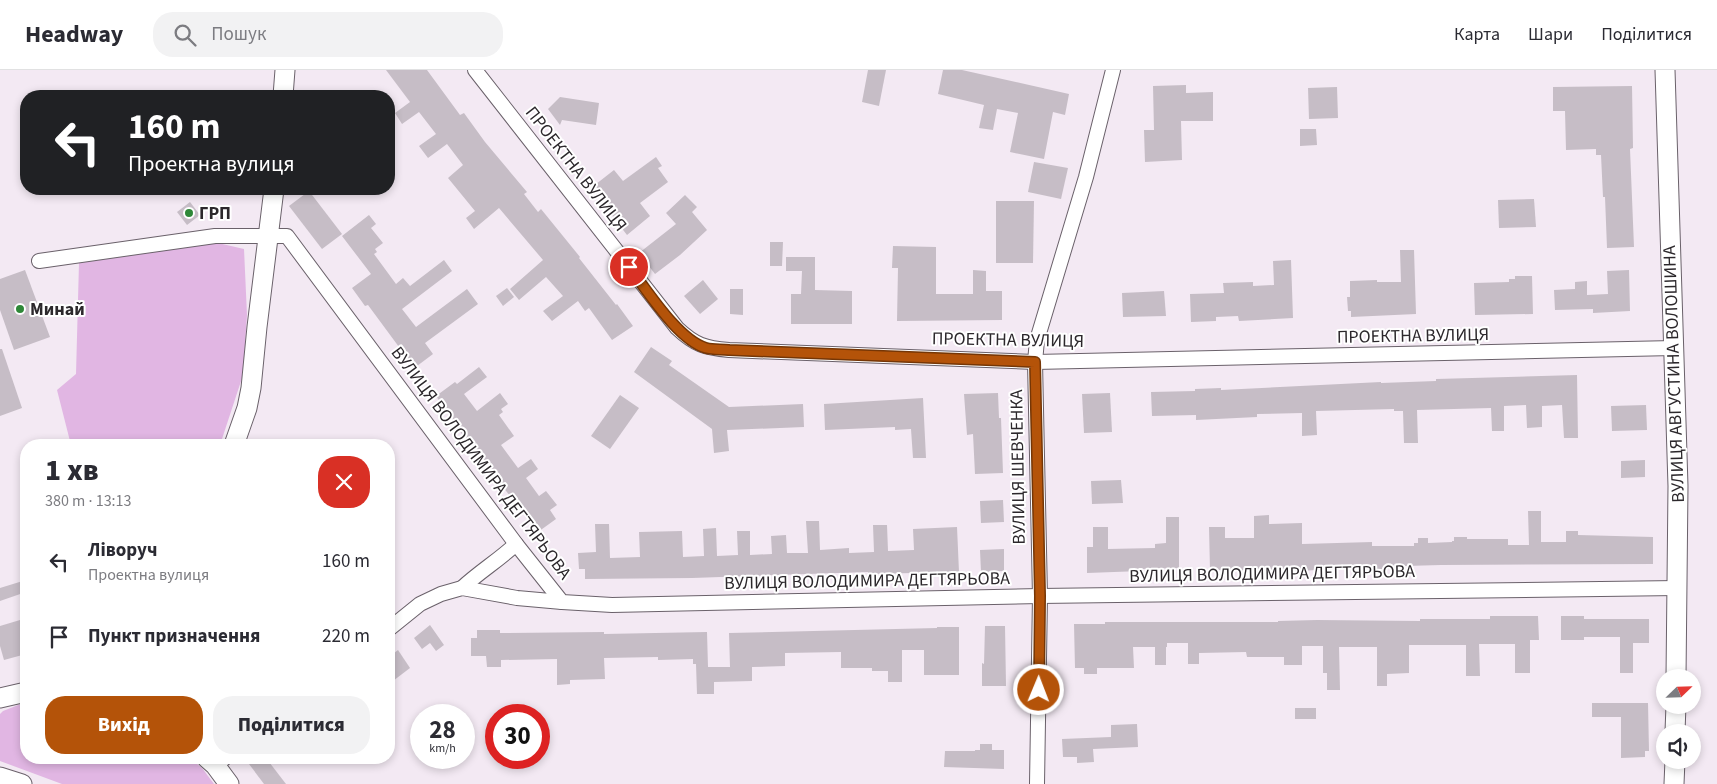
<!DOCTYPE html>
<html lang="uk">
<meta charset="utf-8">
<style>
:root{--surface:#fff;--page:#f2f2f3;--text:#2b2b33;--muted:#7c7c81;--line:#e1e1e2;--accent:#b45309}
body{margin:0;font-family:"Source Sans 3",sans-serif;background:var(--page);color:var(--text);height:100vh;display:flex;flex-direction:column;font-size:19px;white-space:nowrap}
*{box-sizing:border-box;margin:0}
p{font-size:16px;color:var(--muted)}
.icon{flex:none;width:28px;height:28px;fill:none;stroke:currentColor;stroke-width:2;stroke-linecap:round;stroke-linejoin:round}
.map{position:relative;flex:1;overflow:hidden}
.sheet{position:absolute;left:20px;top:369px;width:375px;height:325px;display:flex;flex-direction:column;background:var(--surface);border-radius:20px;box-shadow:0 2px 8px #0003}
.sheet>*{flex:none}
.top-card{position:absolute;left:20px;top:20px;width:375px;height:105px;border-radius:20px;box-shadow:0 2px 8px #0003;background:#202124;color:#fff;overflow:hidden}
.needle{width:32px;rotate:67deg}
.controls{position:absolute;left:1656px;top:599px;display:grid;gap:10px}
.controls a{display:grid;place-items:center;width:45px;height:45px;border-radius:50%;background:var(--surface);box-shadow:0 2px 8px #0003;font-size:25px}
.speed{position:absolute;left:410px;top:634px;display:flex;gap:10px;font-size:25px;font-weight:700;text-align:center}
.speed>*{display:grid;place-content:center;width:65px;height:65px;border-radius:50%;background:var(--surface);box-shadow:0 2px 8px #0003;line-height:1}
.speed small{font-size:12px;font-weight:400}
.speed .limit{border:8px solid #d22;background:#fff;color:#111}
.pin{position:absolute;display:grid;place-items:center;width:42px;height:42px;color:#fff;margin:-21px;border:2px solid #fff;border-radius:50%;box-shadow:0 1px 5px #0007}
.me{position:absolute;width:55px;margin:-28px;rotate:1deg;stroke-linejoin:round;filter:drop-shadow(0 0 4px #0008)}
.turn{display:flex;align-items:center;gap:18px;height:105px;padding:0 25px;font-size:22px}
.turn .icon{width:65px;height:65px;stroke-width:2.5}
.turn b{display:block;font-size:35px;line-height:42px}
.round{display:grid;place-items:center;flex:none;width:52px;height:52px;border-radius:20px;background:var(--page)}
.headline{display:flex;align-items:center;justify-content:space-between;height:85px;padding:0 25px}
h1{font-size:30px;font-weight:800;line-height:38px}
.cta{display:flex;gap:10px;margin-top:auto;padding:10px 25px}
.cta a{flex:1;height:58px;border-radius:20px;background:var(--accent);color:#fff;font-size:20px;font-weight:800;line-height:58px;text-align:center}
.cta a+a{background:var(--page);color:var(--text)}
ul{padding:0;list-style:none}
li{display:flex;align-items:center;gap:15px;height:75px;padding:0 25px}
li div{flex:1}
li b{display:block;font-size:19px}
li em{font-style:normal}
header{display:flex;align-items:center;gap:30px;box-sizing:border-box;height:70px;padding:0 25px;background:var(--surface);border-bottom:1px solid var(--line)}
header strong{font-size:24px}
nav{display:flex;gap:28px;margin-inline-start:auto;font-size:18px}
.search{width:350px;height:45px;background:var(--page);display:flex;align-items:center;gap:12px;box-sizing:border-box;padding:0 18px;border-radius:20px;color:var(--muted);font-size:19px}
.map>svg:first-child{display:block}
.green{fill:#e1b6e3}
.building{fill:#c6bdc6}
.lines{fill:none;stroke-linecap:round;stroke-linejoin:round}
.street-casing{stroke:#6a616a;stroke-width:16}
.secondary-casing{stroke:#6a616a;stroke-width:21}
.street{stroke:#fff;stroke-width:14}
.secondary{stroke:#fff;stroke-width:19}
.route-casing{stroke:#753606;stroke-width:12}
.route{stroke:#b45309;stroke-width:9}
.poi-dot{fill:#2e8838;stroke:#fff;stroke-width:2}
.labels{text-anchor:middle;dominant-baseline:central;stroke-width:4;stroke-linejoin:round;paint-order:stroke}
.street-label{font-size:18px;fill:#2c282c;stroke:#fff}
.poi-label{font-size:18px;font-weight:bold;fill:#2c282c;stroke:#fff;text-anchor:start}
</style>
<header>
<strong>Headway</strong>
<div class="search"><svg class="icon" aria-label="search" viewBox="0 0 24 24"><circle cx="10" cy="10" r="6"/><path d="M15 15l6 6"/></svg>Пошук</div>
<nav><a>Карта</a><a>Шари</a><a>Поділитися</a></nav>
</header>
<div class="map">
<svg width="1717" height="714" viewBox="0 0 1717 714">
<rect width="100%" height="100%" fill="#f3e9f3"/>
<g class="green">
<polygon points="218,173 244,179 247,245 243,305 220,375 71,375 57,320 76,304 79,193"/>
<polygon points="26,632 26,688 190,688 202,698 214,714 62,714 0,691 0,644 3,641"/>
</g>
<g class="building">
<polygon points="386,0 427,0 460,45 464,43 485,72 527,122 524,124 538,142 541,139 580,187 579,188 616,235 617,234 633,256 612,270 589,238 585,241 578,231 552,251 543,241 563,226 546,207 519,230 510,219 543,190 499,138 474,159 466,148 475,141 448,108 463,95 447,74 428,88 419,76 436,64 419,42 402,54 395,43 410,32"/>
<polygon points="868,0 886,0 879,36 862,32"/>
<polygon points="943,0 962,0 1069,24 1065,45 1053,42 1044,89 1010,82 1018,43 997,39 993,60 979,58 984,35 938,24"/>
<polygon points="1186,15 1186,23 1213,22 1213,51 1181,51 1182,90 1145,92 1144,60 1154,60 1153,16"/>
<polygon points="1632,16 1633,78 1630,79 1634,177 1607,178 1605,127 1603,127 1601,85 1596,85 1596,79 1566,80 1565,41 1553,41 1553,17"/>
<polygon points="1337,17 1338,48 1309,49 1308,18"/>
<polygon points="560,27 599,33 596,55 562,50 560,55 548,39"/>
<polygon points="1300,59 1316,59 1317,75 1300,76"/>
<polygon points="656,87 662,96 658,98 668,112 640,133 650,146 627,165 591,118 614,100 623,111"/>
<polygon points="1034,92 1068,98 1061,129 1028,122"/>
<polygon points="309,121 342,164 322,179 289,136"/>
<polygon points="685,125 697,137 692,142 707,160 680,185 655,204 639,183 676,154 666,143"/>
<polygon points="1534,129 1536,157 1499,158 1498,130"/>
<polygon points="996,131 1034,131 1033,193 996,193"/>
<polygon points="190,132 200,145 187,155 177,142"/>
<polygon points="369,145 376,154 371,158 383,173 375,179 377,182 374,184 396,214 403,208 410,216 444,190 452,201 402,239 416,257 467,219 478,234 425,273 433,284 413,299 397,278 399,277 368,235 365,236 352,218 371,204 342,166"/>
<polygon points="770,172 783,172 782,196 770,196"/>
<polygon points="893,176 936,177 936,224 973,224 973,200 986,201 986,221 1002,221 1002,250 897,251 898,198 892,198"/>
<polygon points="1400,180 1414,180 1416,244 1351,247 1351,241 1348,241 1347,227 1350,227 1350,211 1377,210 1377,212 1401,212"/>
<polygon points="786,187 815,187 815,220 852,221 852,254 791,254 791,224 801,224 802,201 786,201"/>
<polygon points="1291,190 1293,248 1239,251 1238,246 1216,247 1216,251 1191,252 1190,224 1224,223 1223,213 1253,212 1253,216 1274,215 1273,191"/>
<polygon points="25,200 50,267 14,280 0,240 0,209"/>
<polygon points="1629,200 1630,241 1593,243 1593,239 1555,240 1554,220 1575,219 1575,212 1587,211 1587,225 1608,224 1607,201"/>
<polygon points="1515,206 1532,206 1533,244 1475,245 1474,213 1509,212 1509,209 1515,209"/>
<polygon points="703,210 718,229 700,244 684,226"/>
<polygon points="507,218 514,227 503,236 496,226"/>
<polygon points="730,219 743,219 743,245 730,244"/>
<polygon points="1164,221 1166,246 1123,247 1122,223"/>
<polygon points="651,277 672,291 669,295 729,337 803,334 804,357 727,360 729,381 714,383 712,359 634,302"/>
<polygon points="0,279 2,279 22,338 0,346"/>
<polygon points="479,297 487,307 464,324 477,341 500,323 508,334 501,339 503,342 499,345 514,366 501,375 518,398 531,389 538,399 526,408 539,426 546,421 557,435 550,440 556,449 538,462 455,355 456,354 436,326 455,312 457,314"/>
<polygon points="1577,305 1578,368 1564,368 1562,335 1542,336 1542,357 1527,358 1526,335 1504,336 1504,361 1492,361 1491,338 1417,340 1418,373 1404,373 1403,341 1394,341 1394,339 1316,341 1317,365 1302,366 1302,343 1257,344 1257,347 1196,350 1196,345 1152,346 1151,322 1195,321 1195,319 1221,318 1221,320 1381,312 1381,313 1436,311 1436,309"/>
<polygon points="998,323 999,348 1001,348 1003,403 975,404 973,364 967,365 964,324"/>
<polygon points="1110,323 1112,362 1084,363 1082,324"/>
<polygon points="620,325 639,338 610,379 591,366"/>
<polygon points="923,328 926,388 913,388 911,359 895,360 895,357 825,360 824,334"/>
<polygon points="1646,335 1647,360 1612,361 1611,336"/>
<polygon points="1645,390 1645,407 1621,408 1621,391"/>
<polygon points="1121,410 1123,433 1092,434 1091,411"/>
<polygon points="1003,430 1004,452 981,453 980,431"/>
<polygon points="1528,441 1541,441 1541,472 1566,472 1566,461 1578,461 1578,465 1653,467 1653,494 1441,495 1405,496 1405,499 1334,499 1299,501 1210,500 1209,457 1225,457 1225,468 1254,468 1254,446 1269,445 1269,454 1302,453 1302,474 1372,472 1372,476 1414,476 1414,473 1418,473 1418,468 1428,468 1428,473 1452,472 1452,471 1454,471 1454,467 1467,467 1467,469 1508,469 1508,475 1529,475"/>
<polygon points="1166,447 1179,447 1179,498 1141,499 1141,501 1087,503 1087,477 1093,477 1093,457 1108,457 1108,479 1155,478 1155,474 1166,473"/>
<polygon points="806,451 819,451 820,480 849,478 849,483 874,482 873,455 887,455 888,481 914,480 913,459 957,457 959,502 868,504 868,502 692,508 585,509 585,499 579,499 578,483 596,482 595,454 609,454 610,488 640,487 639,462 682,461 683,487 704,486 703,459 716,458 717,486 738,485 737,461 750,461 750,485 772,484 771,466 786,465 787,483 808,483"/>
<polygon points="1004,479 1004,501 981,502 980,480"/>
<polygon points="26,510 26,522 0,531 0,518"/>
<polygon points="1490,546 1538,546 1539,570 1530,570 1530,603 1515,603 1515,574 1479,574 1480,606 1466,606 1466,575 1409,575 1409,603 1387,604 1387,616 1377,616 1377,577 1339,577 1340,620 1327,620 1327,603 1323,603 1323,576 1302,576 1302,595 1284,595 1284,587 1247,587 1246,582 1199,583 1199,594 1188,594 1188,573 1167,573 1167,577 1166,577 1166,595 1155,595 1155,577 1133,577 1134,598 1097,598 1097,604 1084,604 1084,598 1075,598 1074,554 1105,554 1105,552 1278,552 1278,551 1317,550 1420,551 1420,549 1490,549"/>
<polygon points="1561,546 1584,546 1584,549 1649,549 1649,573 1633,573 1633,603 1620,603 1620,567 1584,567 1584,570 1561,570"/>
<polygon points="20,550 26,576 26,584 4,590 0,576 0,556"/>
<polygon points="430,555 444,575 436,581 430,573 422,579 414,568"/>
<polygon points="985,556 1005,556 1006,616 982,616 982,593 984,594"/>
<polygon points="937,557 959,557 959,605 924,605 924,580 902,580 902,612 888,612 888,601 872,601 872,598 841,598 841,582 785,583 785,596 752,597 752,611 714,612 714,624 697,624 696,594 693,594 693,589 658,590 658,587 604,588 605,609 570,610 570,614 557,615 557,589 501,590 501,597 487,597 486,586 471,586 471,568 477,568 477,560 500,560 500,563 604,562 604,564 707,562 708,597 730,597 729,563 937,558"/>
<polygon points="398,580 410,598 389,614 389,587"/>
<polygon points="1592,633 1648,633 1649,681 1645,681 1645,687 1621,688 1621,647 1592,647"/>
<rect x="1295" y="638" width="21" height="11"/>
<polygon points="1137,654 1138,677 1093,679 1094,692 1077,693 1077,687 1063,687 1062,669 1111,667 1111,655"/>
<polygon points="980,674 992,674 992,680 1004,680 1004,699 944,697 945,681 975,681 975,680 980,680"/>
<polygon points="258,688 266,688 286,714 264,714 249,694"/>
</g>
<g class="lines">
<g class="street-casing">
<g id="street">
<path d="M475 0 677 258C695 275 705 278 729 280L1035 292 1674 278"/>
<polyline points="39,191 215,166 287,166 516,474 562,532 612,535 1040,526 1678,518"/>
<path d="M462 518C479 502 499 490 516 474"/>
<polyline points="389,559 420,534 441,524 462,518 517,528 562,532"/>
<polyline points="215,695 225,688"/>
<polyline points="1037,714 1040,526 1035,292 1037,270 1086,107 1113,0"/>
</g>
</g>
<g class="secondary-casing">
<g id="secondary">
<polyline points="1665,0 1678,416 1676,608"/>
<polyline points="283,26 285,0"/>
<polyline points="234,375 247,338 251,318 257,257 274,119"/>
<polyline points="0,628 26,622"/>
<polyline points="1675,662 1676,635"/>
<polyline points="207,688 215,695 229,714"/>
<polyline points="0,707 22,714"/>
<polyline points="1674,714 1675,690"/>
</g>
</g>
<use href="#street" class="street"/>
<use href="#secondary" class="secondary"/>
</g>
<g class="lines">
<g class="route-casing">
<path id="route" d="M629 197C647 220 678 270 706 278 713 280 722 279 729 280L1035 292 1040 526 1039 620"/>
</g>
<use href="#route" class="route"/>
</g>
<g class="poi-dot">
<circle cx="189" cy="143" r="5"/>
<circle cx="20" cy="239" r="5"/>
</g>
<g class="labels">
<g class="street-label">
<text transform="translate(576 99) rotate(52)">ПРОЕКТНА ВУЛИЦЯ</text>
<text transform="translate(1413 266) rotate(-1)">ПРОЕКТНА ВУЛИЦЯ</text>
<text transform="translate(1008 270) rotate(1)">ПРОЕКТНА ВУЛИЦЯ</text>
<text transform="translate(1674 304) rotate(-92)">ВУЛИЦЯ АВГУСТИНА ВОЛОШИНА</text>
<text transform="translate(481 393) rotate(53)">ВУЛИЦЯ ВОЛОДИМИРА ДЕГТЯРЬОВА</text>
<text transform="translate(1018 397) rotate(-91)">ВУЛИЦЯ ШЕВЧЕНКА</text>
<text transform="translate(1272 504) rotate(-1)">ВУЛИЦЯ ВОЛОДИМИРА ДЕГТЯРЬОВА</text>
<text transform="translate(867 511) rotate(-1)">ВУЛИЦЯ ВОЛОДИМИРА ДЕГТЯРЬОВА</text>
</g>
<g class="poi-label">
<text x="199" y="143">ГРП</text>
<text x="30" y="239">Минай</text>
</g>
</g>
</svg>
<div class="controls">
<a><svg class="needle" viewBox="-14 -14 28 28"><path d="M0-13l5 13h-10z" fill="#e53935"/><path d="M0 13l5-13h-10z" fill="#7c7c81"/></svg></a>
<a><svg class="icon" aria-label="sound" viewBox="0 0 24 24"><path d="M4 9h4l5-4v14l-5-4H4zM17 9q2 3 0 6"/></svg></a>
</div>
<div class="speed"><div>28<small>km/h</small></div><div class="limit">30</div></div>
<div class="pin" style="left:629px;top:197px;background:#d93025"><svg class="icon" aria-label="arrive" viewBox="0 0 24 24"><path d="M6 21V4h12l-3 4 3 4H6"/></svg></div>
<svg class="me" style="left:1039px;top:620px" viewBox="-20 -20 40 40"><circle r="17" fill="#b45309" stroke="#fff" stroke-width="3"/><path d="M0-11L8 9 0 5-8 9z" fill="#fff"/></svg>
<div class="top-card">
<div class="turn"><svg class="icon" aria-label="left" viewBox="0 0 24 24"><path d="M17 20v-9H6M10 6l-5 5 5 5"/></svg><div><b>160 m</b>Проектна вулиця</div></div>
</div>
<section class="sheet">
<div class="headline"><div><h1>1 хв</h1><p>380 m · 13:13</p></div><a class="round" style="background:#d93025;color:#fff"><svg class="icon" aria-label="close" viewBox="0 0 24 24"><path d="M6 6l12 12M18 6L6 18"/></svg></a></div>
<ul>
<li><svg class="icon" aria-label="left" viewBox="0 0 24 24"><path d="M17 20v-9H6M10 6l-5 5 5 5"/></svg><div><b>Ліворуч</b><p>Проектна вулиця</p></div><em>160 m</em></li>
<li><svg class="icon" aria-label="arrive" viewBox="0 0 24 24"><path d="M6 21V4h12l-3 4 3 4H6"/></svg><div><b>Пункт призначення</b></div><em>220 m</em></li>
</ul>
<div class="cta"><a>Вихід</a><a>Поділитися</a></div>
</section>
</div>
